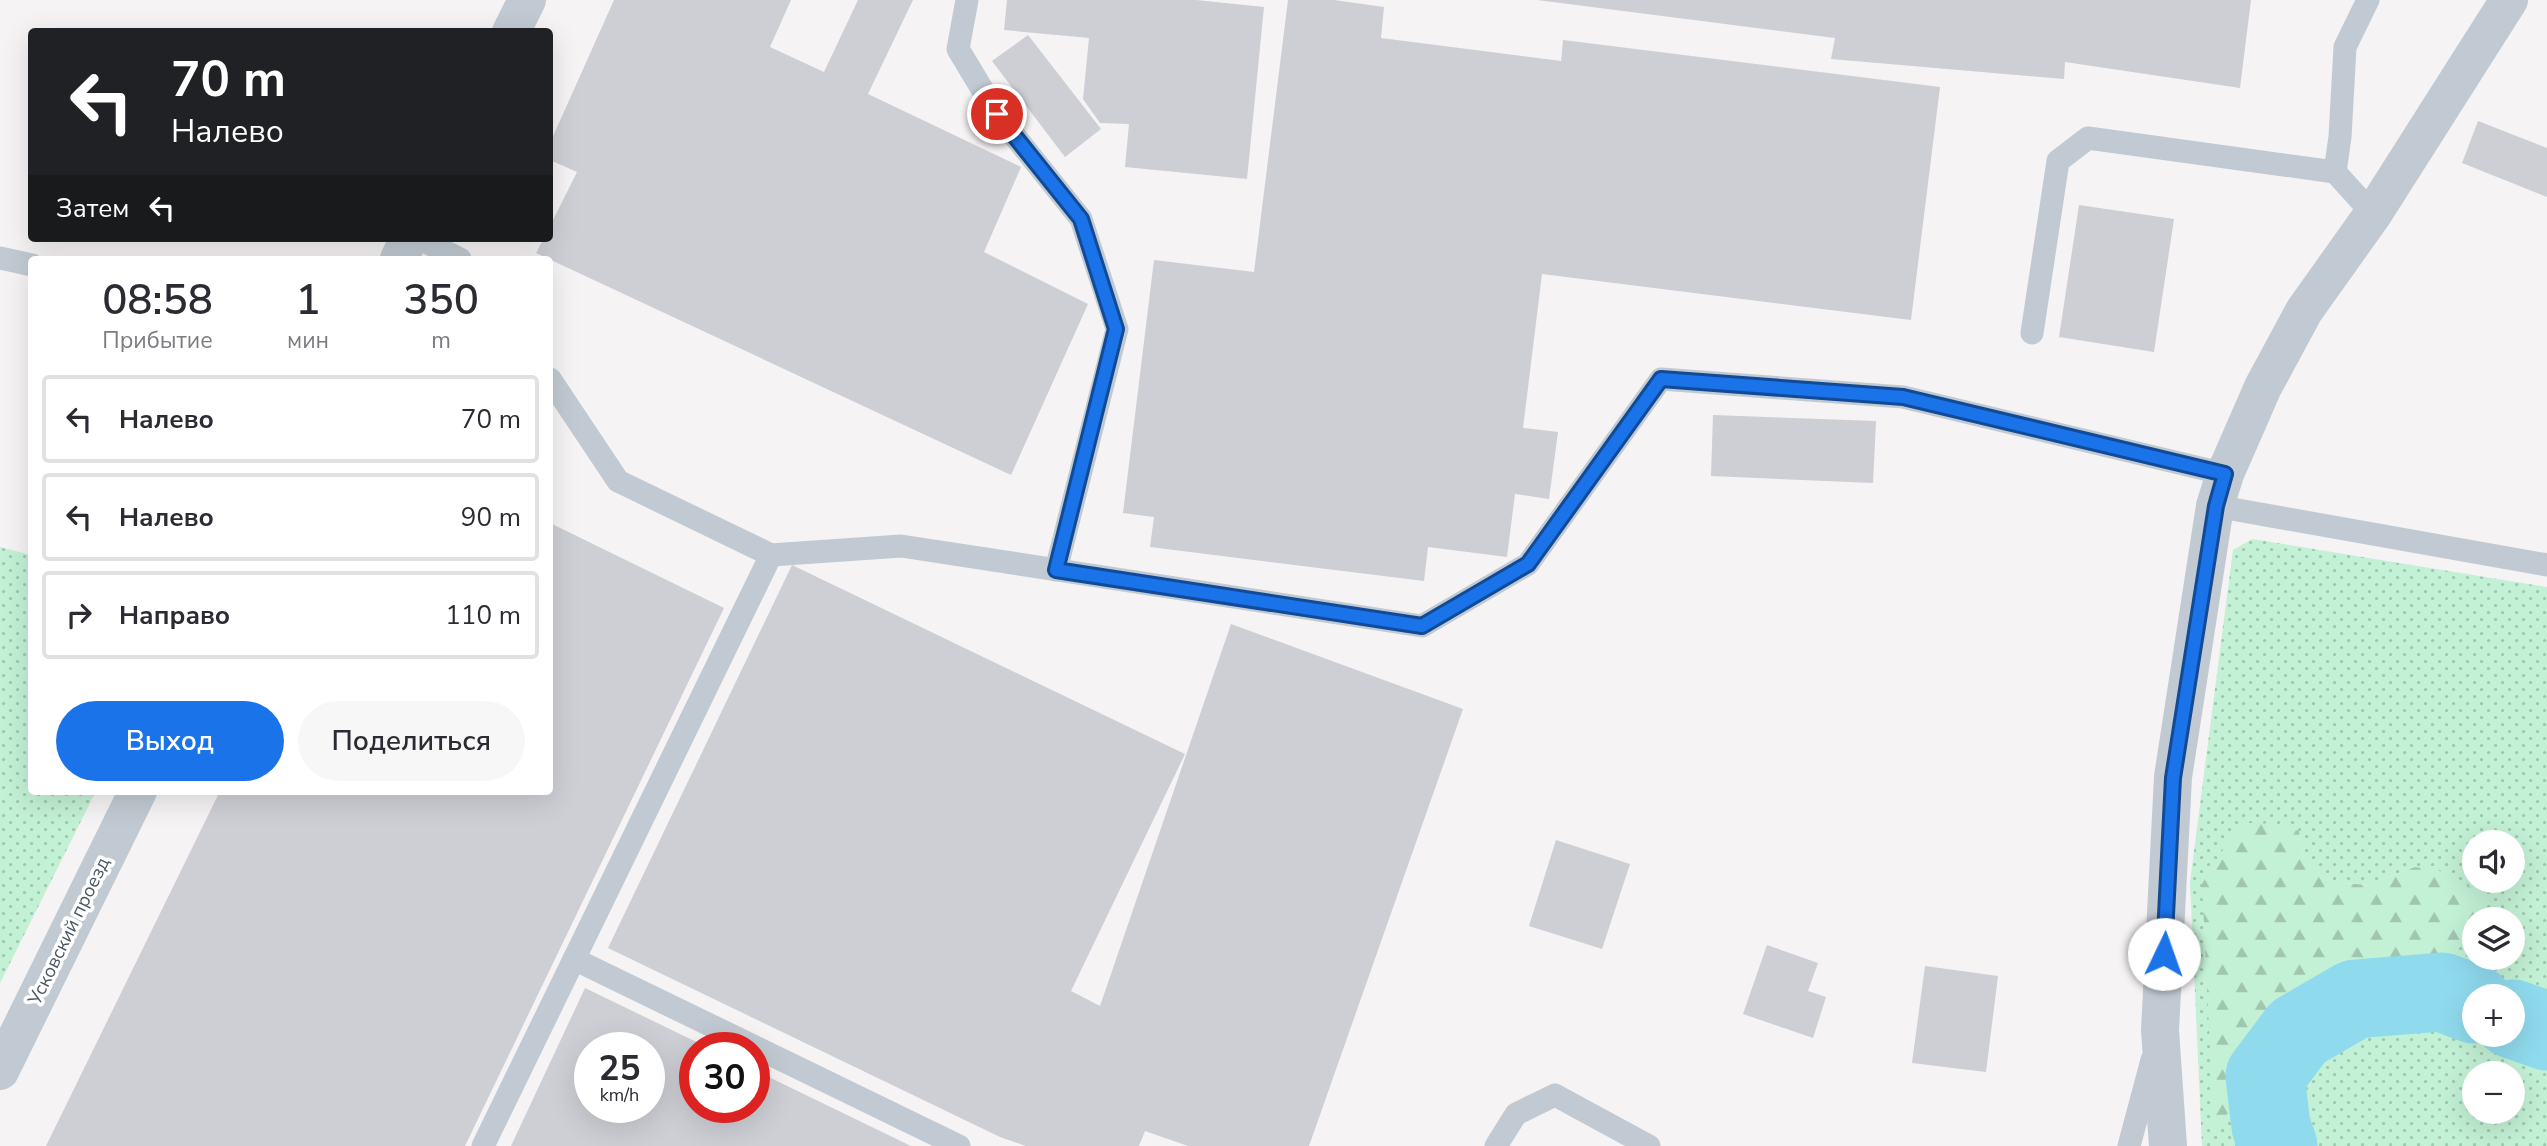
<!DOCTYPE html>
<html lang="ru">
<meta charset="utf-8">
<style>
:root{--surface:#fff;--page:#f7f7f7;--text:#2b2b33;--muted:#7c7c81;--line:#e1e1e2;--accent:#1a73e8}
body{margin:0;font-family:"Nunito Sans",sans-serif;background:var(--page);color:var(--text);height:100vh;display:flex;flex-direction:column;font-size:26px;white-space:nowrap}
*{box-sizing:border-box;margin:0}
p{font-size:23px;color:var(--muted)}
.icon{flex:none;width:38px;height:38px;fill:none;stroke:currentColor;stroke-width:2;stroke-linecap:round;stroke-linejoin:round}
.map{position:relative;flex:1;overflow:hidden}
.sheet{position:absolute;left:28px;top:256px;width:525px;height:539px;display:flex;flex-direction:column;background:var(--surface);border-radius:7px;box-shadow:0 7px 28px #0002}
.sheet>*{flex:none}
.top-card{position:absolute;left:28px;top:28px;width:525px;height:214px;border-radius:7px;box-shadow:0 7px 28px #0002;background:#202124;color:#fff;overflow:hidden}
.tools{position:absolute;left:2462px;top:830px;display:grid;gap:14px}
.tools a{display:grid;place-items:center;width:63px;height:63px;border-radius:50%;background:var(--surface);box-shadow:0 7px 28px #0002;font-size:35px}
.speed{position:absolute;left:574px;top:1032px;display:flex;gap:14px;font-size:35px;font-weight:700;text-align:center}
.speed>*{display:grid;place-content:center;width:91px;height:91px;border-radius:50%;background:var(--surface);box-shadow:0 7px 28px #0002;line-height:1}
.speed small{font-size:18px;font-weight:400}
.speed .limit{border:10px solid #d22;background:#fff;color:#111}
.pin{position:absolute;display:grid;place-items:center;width:60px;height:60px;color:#fff;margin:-30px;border:4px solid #fff;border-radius:50%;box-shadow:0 2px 7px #0007}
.me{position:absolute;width:77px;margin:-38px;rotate:3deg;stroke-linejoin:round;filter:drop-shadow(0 0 5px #0008)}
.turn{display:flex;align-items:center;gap:24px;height:147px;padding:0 28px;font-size:32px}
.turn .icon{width:91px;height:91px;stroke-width:2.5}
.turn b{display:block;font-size:49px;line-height:60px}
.then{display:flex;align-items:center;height:66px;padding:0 28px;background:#0003;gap:14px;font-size:26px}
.eta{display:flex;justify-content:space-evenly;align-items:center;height:119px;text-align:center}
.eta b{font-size:42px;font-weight:600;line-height:49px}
.primary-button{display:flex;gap:14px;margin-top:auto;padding:14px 28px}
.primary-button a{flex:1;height:80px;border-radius:42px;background:var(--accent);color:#fff;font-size:28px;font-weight:600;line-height:80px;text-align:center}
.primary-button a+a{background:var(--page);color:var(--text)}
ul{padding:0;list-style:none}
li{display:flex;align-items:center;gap:21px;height:88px;margin:0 14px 10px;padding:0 14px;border:4px solid var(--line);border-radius:7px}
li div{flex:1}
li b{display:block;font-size:26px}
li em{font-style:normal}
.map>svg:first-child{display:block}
.grass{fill:url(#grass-dots);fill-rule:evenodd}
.forest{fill:url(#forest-firs)}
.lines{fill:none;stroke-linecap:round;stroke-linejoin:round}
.river{stroke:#90daee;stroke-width:79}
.building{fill:#cdcfd5;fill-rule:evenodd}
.service{stroke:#c1cad2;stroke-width:23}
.minor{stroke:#c1cad2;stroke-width:38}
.route-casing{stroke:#114b97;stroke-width:18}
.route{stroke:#1a73e8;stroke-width:12}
.labels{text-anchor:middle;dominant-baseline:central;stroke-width:7;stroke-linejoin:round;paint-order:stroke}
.street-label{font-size:19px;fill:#4a5661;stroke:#fff}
</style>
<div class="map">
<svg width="2547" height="1146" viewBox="0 0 2547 1146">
<defs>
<pattern id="grass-dots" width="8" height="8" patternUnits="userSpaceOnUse" patternTransform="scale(1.75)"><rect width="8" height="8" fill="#c3f1d5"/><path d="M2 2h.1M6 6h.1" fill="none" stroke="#a0c6b0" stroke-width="1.8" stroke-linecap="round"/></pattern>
<pattern id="forest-firs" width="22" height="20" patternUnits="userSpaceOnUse" patternTransform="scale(1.75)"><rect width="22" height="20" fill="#c3f1d5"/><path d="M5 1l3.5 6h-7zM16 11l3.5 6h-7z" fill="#a0c6b0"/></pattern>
</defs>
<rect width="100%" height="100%" fill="#f5f3f3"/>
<g class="grass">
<path d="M2252 539 2547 587V1146H2202L2190 882 2233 550ZM2299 831 2303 857 2318 875 2342 883 2367 885 2415 867 2484 894V919H2513V957H2474V930L2468 938 2371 972 2347 975 2262 1026 2247 1049ZM2474 842H2513V880H2474ZM2474 996H2513V1034H2474ZM2474 1073H2513V1111H2474Z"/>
<polygon points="0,547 31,555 32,791 96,791 0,983"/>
</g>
<polygon class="forest" points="2249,823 2276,824 2299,831 2303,857 2318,875 2342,883 2367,885 2415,867 2440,871 2484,894 2484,919 2474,919 2474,930 2448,954 2424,967 2347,975 2262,1026 2247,1049 2247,1074 2241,1099 2214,1128 2202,884 2230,838"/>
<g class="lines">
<g class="river">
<polyline points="2513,1019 2547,1031"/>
<polyline points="2278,1146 2271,1126 2265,1076 2298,1032 2355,999 2442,992 2474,1004"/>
</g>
</g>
<g class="building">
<polygon points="614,0 791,0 770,47 824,72 858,0 913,0 868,94 1021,167 984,252 1088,304 1011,475 536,253 544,238 550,238 550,226 577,172 550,160 550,143"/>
<polygon points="1007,0 1196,0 1264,7 1247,179 1125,167 1129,124 1100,123 1083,99 1089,38 1004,30"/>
<polygon points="1288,0 1334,0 1384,7 1381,38 1561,61 1563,40 1940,87 1911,320 1542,274 1523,428 1558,432 1549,499 1515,494 1507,557 1428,547 1424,581 1150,547 1154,517 1123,513 1154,260 1254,272"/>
<polygon points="1537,0 2251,0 2240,88 2065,62 2064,79 1831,59 1835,38"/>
<polygon points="1028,35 1101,129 1065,157 992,61"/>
<polygon points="2478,121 2547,148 2547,197 2462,163"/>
<polygon points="2079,205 2174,219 2154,352 2059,337"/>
<polygon points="1713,415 1876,421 1873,483 1711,476"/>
<polygon points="550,523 724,608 465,1146 46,1146 220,791 550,791"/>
<polygon points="792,565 1185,754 1071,991 1100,1006 1231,624 1463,709 1309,1146 1188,1146 1145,1131 1139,1146 1026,1146 1000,1137 608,948"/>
<polygon points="1556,840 1630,864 1602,949 1529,926"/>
<polygon points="1767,945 1818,963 1808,991 1826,997 1813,1038 1743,1014"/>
<polygon points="1925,966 1998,976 1986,1072 1912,1063"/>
<path d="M585 988 709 1048H695V1108H754V1070L911 1146H511ZM590 1048H649V1108H590Z"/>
</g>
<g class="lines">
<g class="service">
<polyline points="967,0 958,49 997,114 1081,219 1117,329 1056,570"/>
<polyline points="2335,172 2340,137 2345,47 2368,0"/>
<polyline points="418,238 460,259"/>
<polyline points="0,258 32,265"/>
<polyline points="2032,333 2058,161 2088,138 2335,172 2373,214"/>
<polyline points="2215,506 2547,565"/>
<polyline points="771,555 901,546 1422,626 1528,564 1661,379 1903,397 2225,474"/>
<polyline points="574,959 959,1146"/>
<polyline points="483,1146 771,555 618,481 550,379"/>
<polyline points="1496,1146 1516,1114 1555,1095 1649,1146"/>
<polyline points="2129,1146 2152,1060"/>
</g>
<g class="minor">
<polyline points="511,32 527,0"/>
<polyline points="399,259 409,238"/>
<polyline points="0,1071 138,791"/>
<polyline points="2168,1146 2160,1030 2173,777 2215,506 2225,474 2263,387 2304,311 2373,214 2509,0"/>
</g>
</g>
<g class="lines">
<g class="route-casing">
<polyline id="route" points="997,114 1081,219 1116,329 1056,570 1422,626 1528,564 1661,379 1903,397 2225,474 2216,506 2173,778 2164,954"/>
</g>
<use href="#route" class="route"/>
</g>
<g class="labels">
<g class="street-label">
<text transform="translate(69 931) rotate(-64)">Усковский проезд</text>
</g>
</g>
</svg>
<div class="tools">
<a><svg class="icon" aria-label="sound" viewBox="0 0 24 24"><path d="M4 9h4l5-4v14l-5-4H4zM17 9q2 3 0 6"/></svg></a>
<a><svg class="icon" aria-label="layers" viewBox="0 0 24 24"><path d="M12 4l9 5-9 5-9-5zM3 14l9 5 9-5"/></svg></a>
<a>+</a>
<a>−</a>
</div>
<div class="speed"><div>25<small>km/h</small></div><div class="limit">30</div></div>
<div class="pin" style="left:997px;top:114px;background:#d93025"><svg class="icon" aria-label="arrive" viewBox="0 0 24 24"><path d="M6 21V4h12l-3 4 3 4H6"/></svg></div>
<svg class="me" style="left:2164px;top:954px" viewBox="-20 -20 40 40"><circle r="19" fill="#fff"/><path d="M0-13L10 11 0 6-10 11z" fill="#1a73e8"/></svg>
<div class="top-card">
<div class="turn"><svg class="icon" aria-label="left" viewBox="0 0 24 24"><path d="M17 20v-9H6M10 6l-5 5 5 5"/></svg><div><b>70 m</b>Налево</div></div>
<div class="then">Затем<svg class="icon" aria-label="left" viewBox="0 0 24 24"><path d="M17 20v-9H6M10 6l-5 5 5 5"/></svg></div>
</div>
<section class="sheet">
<div class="eta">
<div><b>08:58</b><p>Прибытие</p></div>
<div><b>1</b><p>мин</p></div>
<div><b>350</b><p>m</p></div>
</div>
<ul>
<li><svg class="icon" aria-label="left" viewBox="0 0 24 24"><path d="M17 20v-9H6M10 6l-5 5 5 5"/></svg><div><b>Налево</b></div><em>70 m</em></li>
<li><svg class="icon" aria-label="left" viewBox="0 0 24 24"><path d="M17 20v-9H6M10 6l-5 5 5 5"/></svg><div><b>Налево</b></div><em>90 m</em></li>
<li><svg class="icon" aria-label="right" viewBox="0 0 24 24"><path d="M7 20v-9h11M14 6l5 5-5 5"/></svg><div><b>Направо</b></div><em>110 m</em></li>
</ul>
<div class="primary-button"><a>Выход</a><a>Поделиться</a></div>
</section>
</div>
